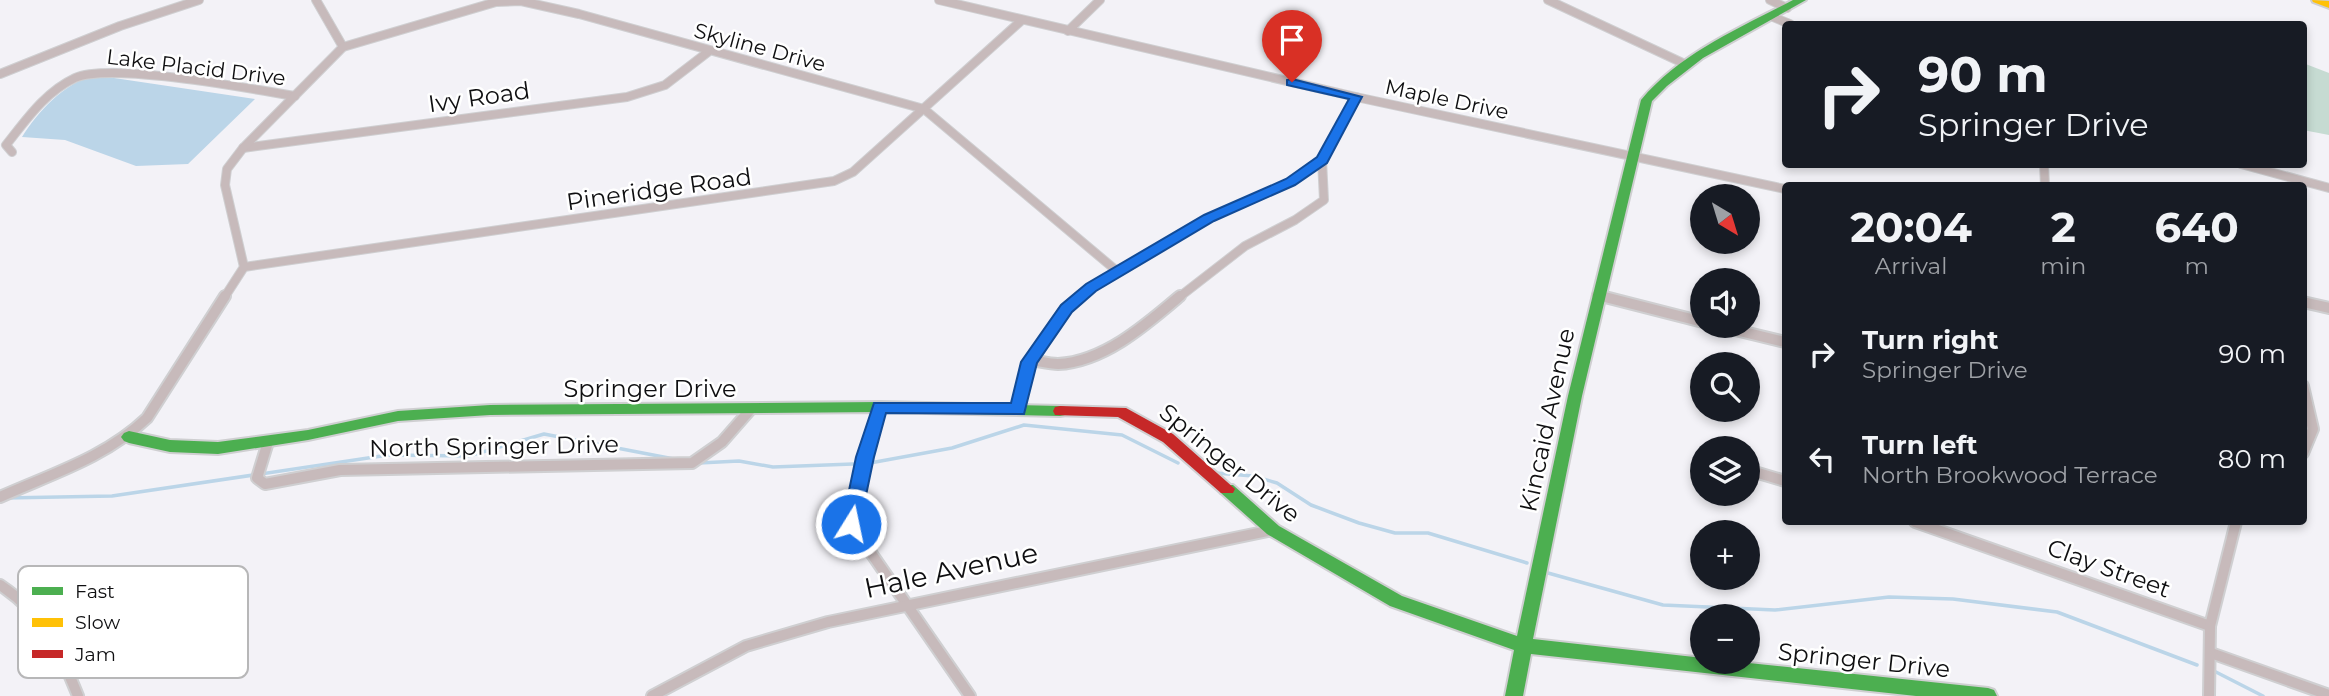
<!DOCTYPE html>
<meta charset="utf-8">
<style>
:root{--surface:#171b24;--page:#20242c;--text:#f1f3f6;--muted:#9ea1a6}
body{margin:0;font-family:Montserrat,sans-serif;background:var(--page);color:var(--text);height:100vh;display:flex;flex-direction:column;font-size:26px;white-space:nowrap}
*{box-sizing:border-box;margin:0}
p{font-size:23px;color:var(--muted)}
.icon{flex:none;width:38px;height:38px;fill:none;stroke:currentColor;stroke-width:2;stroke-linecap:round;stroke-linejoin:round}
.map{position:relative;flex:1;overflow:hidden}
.sheet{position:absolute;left:1782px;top:182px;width:525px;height:343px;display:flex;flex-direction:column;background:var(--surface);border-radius:7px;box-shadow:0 4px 10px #0003}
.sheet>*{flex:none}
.banner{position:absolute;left:1782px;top:21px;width:525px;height:147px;border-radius:7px;box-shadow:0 4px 10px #0003;background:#171b24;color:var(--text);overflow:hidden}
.needle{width:46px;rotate:142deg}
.buttons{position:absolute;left:1690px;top:184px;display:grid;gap:14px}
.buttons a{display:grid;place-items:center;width:70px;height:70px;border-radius:50%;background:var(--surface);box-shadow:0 4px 10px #0003;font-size:35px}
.pin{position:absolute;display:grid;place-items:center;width:60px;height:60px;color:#fff;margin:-72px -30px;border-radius:50% 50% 50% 0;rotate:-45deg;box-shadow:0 0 7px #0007}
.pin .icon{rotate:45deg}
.me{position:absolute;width:77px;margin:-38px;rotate:10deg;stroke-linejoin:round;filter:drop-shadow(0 0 5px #0008)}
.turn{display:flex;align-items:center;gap:24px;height:147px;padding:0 21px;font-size:32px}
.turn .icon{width:91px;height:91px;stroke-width:2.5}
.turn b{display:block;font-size:49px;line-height:60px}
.eta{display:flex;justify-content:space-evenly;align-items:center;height:119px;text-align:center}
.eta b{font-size:42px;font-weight:700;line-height:49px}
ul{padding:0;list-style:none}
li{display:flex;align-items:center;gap:21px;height:105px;padding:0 21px}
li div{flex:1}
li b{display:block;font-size:26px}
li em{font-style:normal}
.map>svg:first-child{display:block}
.forest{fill:#c6dbd2}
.water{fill:#bbd5e8}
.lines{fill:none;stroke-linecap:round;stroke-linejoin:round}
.stream{stroke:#bbd5e8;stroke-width:3.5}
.street-far1-casing{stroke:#cfcfd1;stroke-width:10}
.street-casing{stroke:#cfcfd1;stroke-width:14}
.fast-casing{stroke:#cfcfd1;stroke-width:4}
.slow-casing{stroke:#cfcfd1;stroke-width:4}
.jam-casing{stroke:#cfcfd1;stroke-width:4}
.street-far1{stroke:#c7babb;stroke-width:8}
.street{stroke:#c7babb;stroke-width:10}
.fast{fill:#4caf50;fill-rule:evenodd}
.slow{fill:#ffc107;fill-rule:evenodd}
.jam{fill:#c62828;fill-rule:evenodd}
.route{fill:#1a73e8;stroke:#114b97;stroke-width:2}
.labels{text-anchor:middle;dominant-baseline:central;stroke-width:5;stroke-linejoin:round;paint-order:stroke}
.far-street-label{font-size:21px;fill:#0f0f11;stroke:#fff}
.street-label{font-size:24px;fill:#0f0f11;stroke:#fff}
.near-street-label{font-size:28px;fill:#0f0f11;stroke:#fff}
.key{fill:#fff;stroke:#b7b7b8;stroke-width:2}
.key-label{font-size:19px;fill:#0f0f11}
</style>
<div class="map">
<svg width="2329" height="696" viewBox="0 0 2329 696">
<rect width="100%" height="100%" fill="#f3f2f7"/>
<polygon class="forest" points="2303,63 2329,73 2329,135 2303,130"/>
<path class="water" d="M94 75 255 99 188 164 136 166 65 140 22 137C39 110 64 84 94 75Z"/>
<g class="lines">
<g class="stream">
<polyline points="699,463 739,461 773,467 853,464"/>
<polyline points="870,463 952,448 1024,425 1122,435 1178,463"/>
<polyline points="1216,473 1253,476 1277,483 1311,505 1359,523 1395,533 1428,533 1527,563"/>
<polyline points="5,498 112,496 388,455 469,456 544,434 674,459"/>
<polyline points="1548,573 1663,605 1775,610 1889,597 1953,599 2057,612 2197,665"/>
<polyline points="2212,670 2263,696"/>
</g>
<g class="street-far1-casing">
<g id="street-far1">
<polyline points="316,0 343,47"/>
<polyline points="939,0 1356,97 1785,189"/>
<polyline points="1548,0 1685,64"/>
<polyline points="1770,0 1787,8"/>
<polyline points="1773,17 1790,24"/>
<polyline points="1068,31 1100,0"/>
<polyline points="0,74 120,26 199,0"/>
<polyline points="243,148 627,97 665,85 708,52"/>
<path d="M12 152 6 145C26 120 45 92 75 78 111 62 251 89 295 96"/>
<polyline points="2044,164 2045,186"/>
<polyline points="2241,164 2329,188"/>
<polyline points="244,267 834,181 853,172 1022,20"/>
<polyline points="1596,295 1607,298"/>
<polyline points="224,298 244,267 225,185 227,169 243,148 343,47 496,2 521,1 579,14 924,109 1118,272"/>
<polyline points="1079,298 1091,287 1209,218 1291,182 1322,160 1356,97"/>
<polyline points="1178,298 1245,246 1295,220 1324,200 1322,160"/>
</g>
</g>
<g class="street-casing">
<g id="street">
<polyline points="1601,296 1703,322"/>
<polyline points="2303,302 2329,308"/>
<polyline points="1719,326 1785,342"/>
<path d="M1031 360C1039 361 1049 364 1058 364 1104 362 1147 324 1180 296"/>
<polyline points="2303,386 2313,429 2303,453"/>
<polyline points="880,407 865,457 851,524 970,696"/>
<polyline points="1018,409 1029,362 1066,309 1081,296"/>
<polyline points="268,442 257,478 265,484 340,470 692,463 722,442 750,410"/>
<polyline points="1748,470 1785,481"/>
<path d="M0 497C51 474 105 458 147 418L225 296"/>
<polyline points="1915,522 2210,626"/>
<path d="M0 585C46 616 58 647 78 696"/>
<polyline points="2211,653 2329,695"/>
<polyline points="652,696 746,646 828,622 1273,530"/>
<polyline points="2209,696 2210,626 2236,522"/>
</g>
</g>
<g class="fast-casing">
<g id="fast">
<path d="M1793 0H1806L1703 58 1667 86 1652 101 1582 396 1533 639 1703 658V662H1739L1988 688 1994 690 1997 696H1916L1531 654 1523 696H1505L1514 650 1390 606 1267 534 1221 493 1219 489 1221 485H1233L1279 526 1402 596 1517 636 1568 396 1641 100C1680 53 1740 28 1793 0Z"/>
<polygon points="880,402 1060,406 1065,407 1067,411 1065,415 1060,416 880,412 490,415 398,421 308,440 218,454 170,452 129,443 124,441 121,437 124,433 129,431 170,440 218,442 308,430 398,411 490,405"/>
</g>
</g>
<g class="slow-casing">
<polygon id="slow" points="2312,0 2329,1 2329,8 2313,2"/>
</g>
<g class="jam-casing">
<polygon id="jam" points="1060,406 1126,408 1173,434 1235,489 1233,493 1221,493 1163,442 1118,417 1055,415 1053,411 1055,407"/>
</g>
<use href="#street-far1" class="street-far1"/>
<use href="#street" class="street"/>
<use href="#fast" class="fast"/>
<use href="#slow" class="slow"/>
<use href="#jam" class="jam"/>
</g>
<polygon class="route" points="1292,79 1362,97 1327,163 1295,185 1214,221 1096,291 1072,312 1037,363 1024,414 886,413 874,457 860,524 851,531 845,529 842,524 856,457 874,403 1011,403 1021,362 1061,305 1086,284 1204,215 1286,179 1317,157 1349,99 1287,85 1287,80"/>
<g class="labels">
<g class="far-street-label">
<text transform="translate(760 47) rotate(15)">Skyline Drive</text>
<text transform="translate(196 67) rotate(7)">Lake Placid Drive</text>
<text transform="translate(1447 99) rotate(12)">Maple Drive</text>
</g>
<g class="street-label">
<text transform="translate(479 97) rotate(-8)">Ivy Road</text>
<text transform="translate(659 189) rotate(-8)">Pineridge Road</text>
<text x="650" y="388">Springer Drive</text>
<text transform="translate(1547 420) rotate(-78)">Kincaid Avenue</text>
<text transform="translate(494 446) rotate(-1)">North Springer Drive</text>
<text transform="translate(1230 463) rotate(39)">Springer Drive</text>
<text transform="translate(2109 568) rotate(20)">Clay Street</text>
<text transform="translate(1864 660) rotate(6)">Springer Drive</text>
</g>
<g class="near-street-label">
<text transform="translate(951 570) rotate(-12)">Hale Avenue</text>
</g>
</g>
<rect x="18" y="566" width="230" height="112" rx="10" class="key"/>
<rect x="32" y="587" width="31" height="8" fill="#4caf50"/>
<rect x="32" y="618" width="31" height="9" fill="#ffc107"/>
<rect x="32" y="650" width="31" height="8" fill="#c62828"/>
<g class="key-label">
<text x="75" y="598">Fast</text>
<text x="75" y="629">Slow</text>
<text x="75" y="661">Jam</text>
</g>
</svg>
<div class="buttons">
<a><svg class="needle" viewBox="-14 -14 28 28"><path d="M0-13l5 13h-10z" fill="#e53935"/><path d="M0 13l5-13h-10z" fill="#9ea1a6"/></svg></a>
<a><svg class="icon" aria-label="sound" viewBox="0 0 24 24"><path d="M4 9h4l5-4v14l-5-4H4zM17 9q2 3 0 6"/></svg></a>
<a><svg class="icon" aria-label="search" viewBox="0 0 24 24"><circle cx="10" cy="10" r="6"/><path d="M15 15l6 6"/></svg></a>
<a><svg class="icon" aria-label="layers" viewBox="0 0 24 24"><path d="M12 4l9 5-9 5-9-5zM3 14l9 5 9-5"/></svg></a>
<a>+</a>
<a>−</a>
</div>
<div class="pin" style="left:1292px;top:82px;background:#d93025"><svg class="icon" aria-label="arrive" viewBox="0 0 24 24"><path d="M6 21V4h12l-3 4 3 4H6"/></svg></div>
<svg class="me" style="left:851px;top:524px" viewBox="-20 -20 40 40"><circle r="17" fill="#1a73e8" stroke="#fff" stroke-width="3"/><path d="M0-11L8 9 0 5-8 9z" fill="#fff"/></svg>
<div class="banner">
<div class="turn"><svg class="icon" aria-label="right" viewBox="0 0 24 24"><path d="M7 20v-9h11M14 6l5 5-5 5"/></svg><div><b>90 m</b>Springer Drive</div></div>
</div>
<section class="sheet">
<div class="eta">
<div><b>20:04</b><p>Arrival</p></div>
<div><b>2</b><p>min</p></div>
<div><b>640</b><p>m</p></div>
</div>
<ul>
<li><svg class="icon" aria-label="right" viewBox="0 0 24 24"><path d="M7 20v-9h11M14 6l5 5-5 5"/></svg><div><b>Turn right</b><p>Springer Drive</p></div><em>90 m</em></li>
<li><svg class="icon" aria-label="left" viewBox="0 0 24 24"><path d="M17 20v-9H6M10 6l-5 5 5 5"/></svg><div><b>Turn left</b><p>North Brookwood Terrace</p></div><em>80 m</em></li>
</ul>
</section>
</div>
